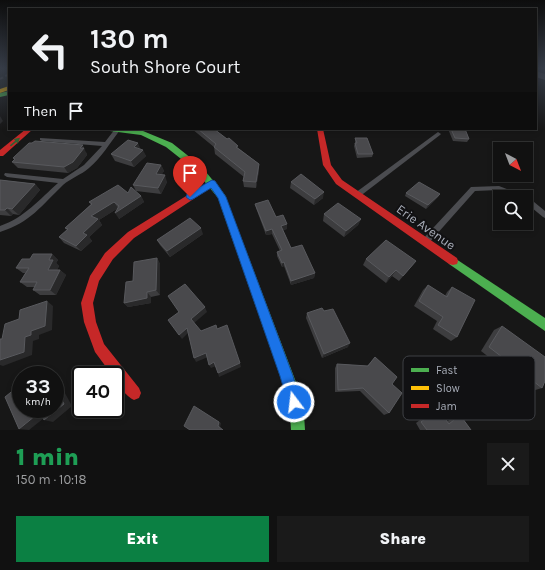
<!DOCTYPE html>
<meta charset="utf-8">
<style>
:root{--surface:#111;--page:#1a1a1a;--text:#f1f3f6;--muted:#9c9d9f;--line:#303131;--accent:#0b8043}
body{margin:0;font-family:Karla,sans-serif;background:var(--page);color:var(--text);height:100vh;display:flex;flex-direction:column;font-size:15px;white-space:nowrap}
*{box-sizing:border-box;margin:0}
p{font-size:13px;color:var(--muted)}
.icon{flex:none;width:22px;height:22px;fill:none;stroke:currentColor;stroke-width:2;stroke-linecap:round;stroke-linejoin:round}
.map{position:relative;height:430px;overflow:hidden}
.sheet{display:flex;flex-direction:column;background:var(--surface);flex:1}
.sheet>*{flex:none}
.banner{position:absolute;left:8px;top:8px;width:529px;height:122px;border-radius:0px;box-shadow:0 2px 6px #0003,0 0 0 1px var(--line);background:#111;color:var(--text);overflow:hidden}
.needle{width:26px;rotate:138deg}
.controls{position:absolute;left:493px;top:142px;display:grid;gap:8px}
.controls a{display:grid;place-items:center;width:40px;height:40px;border-radius:0px;background:var(--surface);box-shadow:0 2px 6px #0003,0 0 0 1px var(--line);font-size:20px}
.speed{position:absolute;left:12px;top:366px;display:flex;gap:8px;font-size:20px;font-weight:700;text-align:center}
.speed>*{display:grid;place-content:center;width:52px;height:52px;border-radius:50%;background:var(--surface);box-shadow:0 2px 6px #0003,0 0 0 1px var(--line);line-height:1}
.speed small{font-size:10px;font-weight:400}
.speed .limit{border:2px solid #111;border-radius:6px;background:#fff;color:#111}
.pin{position:absolute;display:grid;place-items:center;width:34px;height:34px;color:#fff;margin:-41px -17px;border-radius:50% 50% 50% 0;rotate:-45deg;box-shadow:0 0 4px #0007}
.pin .icon{rotate:45deg}
.me{position:absolute;width:44px;margin:-22px;rotate:345deg;stroke-linejoin:round;filter:drop-shadow(0 0 3px #0008)}
.turn{display:flex;align-items:center;gap:14px;height:84px;padding:0 16px;font-size:18px}
.turn .icon{width:52px;height:52px;stroke-width:2.5}
.turn b{display:block;font-size:28px;line-height:34px}
.then{display:flex;align-items:center;height:38px;padding:0 16px;background:#0003;gap:8px;font-size:15px}
.round{display:grid;place-items:center;flex:none;width:42px;height:42px;border-radius:0px;background:var(--page)}
.summary{display:flex;align-items:center;justify-content:space-between;height:68px;padding:0 16px}
h1{font-size:24px;font-weight:800;line-height:30px;color:#1e9e55}
.button{display:flex;gap:8px;margin-top:auto;padding:8px 16px}
.button a{flex:1;height:46px;border-radius:0px;background:var(--accent);color:#fff;font-size:16px;font-weight:800;line-height:46px;text-align:center}
.button a+a{background:var(--page);color:var(--text)}
.map>svg:first-child{display:block}
.green{fill:#1d241e}
.lines{fill:none;stroke-linecap:round;stroke-linejoin:round}
.lane{fill:#4b4c50;fill-rule:evenodd}
.street{fill:#4b4c50;fill-rule:evenodd}
.fast{fill:#4caf50;fill-rule:evenodd}
.slow{fill:#ffc107;fill-rule:evenodd}
.jam{fill:#c62828;fill-rule:evenodd}
.rail{stroke:#4b4c4f;stroke-width:2;stroke-dasharray:3.5 2.5;stroke-linecap:butt}
.wall{fill:#3d3d3f}
.shaded-wall{fill:#29292a}
.building{fill:#49494c;stroke:#58595d}
.oneway{fill:#2e6032}
.route{fill:#1a73e8;stroke:#114b97}
.labels{text-anchor:middle;dominant-baseline:central;stroke-width:4;stroke-linejoin:round;paint-order:stroke}
.street-label{font-size:13px;fill:#a8adb8;stroke:#111113}
.key{fill:#111113;stroke:#3e4045;stroke-width:1}
.key-label{font-size:11px;fill:#a8adb8}
</style>
<div class="map">
<svg width="545" height="430" viewBox="0 0 545 430">
<rect width="100%" height="100%" fill="#171717"/>
<polygon class="green" points="0,68 9,68 9,87 0,89"/>
<g class="lines">
<g class="lane">
<path d="M115 129 120 130C110 143 101 158 89 168 81 175 71 178 63 185 41 206 31 222 0 232V226C24 218 40 199 58 183L7 177 4 175 5 173 63 179 84 165 102 146 42 141 40 140V138L105 142Z"/>
<polygon points="438,132 441,134 440,135 359,197 355,197 354,195 355,193"/>
<polygon points="499,186 523,195 524,197 514,197 498,190 475,191 428,244 425,245 422,244 421,242 422,240 471,187"/>
<polygon points="524,197 528,197 545,211 545,218 543,217 526,203 526,197"/>
</g>
<polygon class="street" points="536,71 545,74 545,80 536,77"/>
<g class="fast">
<polygon points="9,91 9,95 0,97 0,93"/>
<polygon points="107,129 143,131 172,143 201,166 225,195 299,390 304,414 305,430 291,430 290,414 285,390 218,198 195,170 166,147 141,135 110,131"/>
<polygon points="453,257 545,318 545,331 449,264 448,261 449,258"/>
</g>
<polygon class="slow" points="9,86 9,90 0,93 0,89"/>
<g class="jam">
<polygon points="26,129 33,129 3,156 0,156 0,150"/>
<polygon points="317,129 323,129 331,165 342,180 457,258 458,261 457,264 453,265 449,264 336,184 323,165"/>
<path d="M212 180 215 181 216 183 215 185 134 238 113 259 99 281 93 303 96 322 104 344 139 388 141 393 139 398 134 400C127 397 115 383 115 375H112L95 352 84 322 81 303 90 276 105 253 128 232Z"/>
</g>
<polyline class="rail" points="0,79 9,74"/>
</g>
<g class="wall">
<polygon points="192,129 215,129 214,129 259,164 259,170 256,188 244,187 243,181 244,177 215,154 214,147"/>
<polygon points="448,129 465,129 469,139 467,142 453,141"/>
<polygon points="355,138 373,154 372,157 357,158 354,146 355,143"/>
<polygon points="141,149 146,156 134,167 115,161 111,154"/>
<polygon points="86,152 87,155 77,168 68,173 18,168 12,162 15,160 13,158"/>
<polygon points="161,165 164,171 161,175 167,182 161,194 136,191 133,185"/>
<polygon points="0,180 35,184 40,190 19,215 13,214 11,216 0,215"/>
<polygon points="291,182 323,198 314,205 290,188"/>
<polygon points="128,193 141,196 144,202 119,219 118,208 99,220 102,225 89,237 92,241 81,251 64,243 59,237 67,230 65,228 91,204 89,202"/>
<polygon points="406,193 440,194 438,197 426,209 405,196"/>
<polygon points="255,204 276,217 287,229 283,230 291,248 315,273 314,278 291,285 284,266 282,267 277,256 277,252 280,251 272,234 266,235 256,208"/>
<polygon points="324,214 361,219 358,225 344,237 323,221"/>
<polygon points="203,234 170,257 160,245 157,240"/>
<polygon points="52,254 58,260 56,263 59,266 57,270 60,270 66,275 56,295 40,295 33,290 35,287 27,287 20,282 25,273 23,273 16,268 30,259"/>
<polygon points="157,258 160,264 160,295 151,297 151,303 128,307 124,303 133,281"/>
<polygon points="366,259 416,261 399,281 392,276 386,283 363,265"/>
<polygon points="428,285 445,296 447,292 452,287 457,337 451,341 433,329 437,321 414,306 423,290"/>
<polygon points="307,313 348,347 322,358 306,318"/>
<polygon points="502,326 542,388 532,391 481,351 494,330"/>
<polygon points="375,357 392,384 389,413 384,415 360,391 335,392 335,368 337,364 367,366"/>
<polygon points="438,409 447,422 453,417 460,415 471,430 420,430 416,423 432,411"/>
</g>
<g class="shaded-wall">
<polygon points="0,116 3,121 0,124"/>
<polygon points="138,143 141,150 134,147"/>
<polygon points="83,145 87,155 77,168 68,173 64,167"/>
<polygon points="143,150 146,156 134,167 131,161"/>
<polygon points="259,164 259,170 256,188 256,182"/>
<polygon points="161,165 164,171 158,181 156,174"/>
<polygon points="165,175 167,182 161,194 158,188"/>
<polygon points="35,184 40,190 19,215 12,209"/>
<polygon points="324,192 323,198 314,205 315,199"/>
<polygon points="440,194 438,197 426,209 428,205"/>
<polygon points="141,196 144,202 119,219 115,213"/>
<polygon points="114,202 118,208 99,220 102,225 89,237 92,241 81,251 76,246 91,216"/>
<polygon points="7,208 13,214 11,216 5,210"/>
<polygon points="361,219 358,225 344,237 346,231"/>
<polygon points="287,224 287,229 281,230 281,226"/>
<polygon points="201,228 203,234 170,257 167,251"/>
<polygon points="272,229 272,234 266,235 266,231"/>
<polygon points="52,254 58,260 56,263 59,266 55,275 48,270 49,260"/>
<polygon points="157,258 160,264 160,295 156,290"/>
<polygon points="284,262 284,266 282,267 282,263"/>
<polygon points="60,270 66,275 56,295 50,290"/>
<polygon points="396,270 392,276 386,283 389,277"/>
<polygon points="315,273 314,278 291,285 291,281"/>
<polygon points="147,292 151,297 151,303 128,307 124,303"/>
<polygon points="47,301 53,306 52,330 39,335 39,339 33,341 32,355 3,366 0,365 0,360 31,331"/>
<polygon points="205,307 207,312 193,324 191,319"/>
<polygon points="187,328 189,332 182,339 179,335"/>
<polygon points="350,343 348,347 322,358 324,354"/>
<polygon points="206,353 208,357 196,362 194,358"/>
<polygon points="214,362 216,366 211,368 209,365"/>
<polygon points="240,363 241,367 219,377 218,373"/>
<polygon points="44,367 52,370 55,375 49,375"/>
<polygon points="55,375 72,406 53,422 44,420 55,387"/>
<polygon points="40,412 49,414 29,430 19,429"/>
<polygon points="219,422 221,423 220,428 218,426"/>
</g>
<g class="building">
<polygon points="198,129 214,129 227,139 229,138 238,146 236,147 259,164 256,182 243,181 245,172 214,147 216,144"/>
<polygon points="451,129 465,129 469,139 455,138"/>
<polygon points="355,138 367,138 373,154 358,154 355,143 357,143"/>
<polygon points="128,140 138,143 134,147 143,150 131,161 111,154"/>
<polygon points="35,141 83,145 80,148 84,148 73,162 64,167 12,162 15,159 13,158 29,143 32,143"/>
<polygon points="147,163 161,165 156,174 165,175 158,188 133,185"/>
<polygon points="301,174 324,192 315,199 291,182"/>
<polygon points="0,180 35,184 12,209 7,208 5,210 0,210"/>
<polygon points="419,182 440,194 428,205 406,193"/>
<polygon points="118,185 128,193 131,187 141,196 115,213 119,206 114,202 91,216 98,219 83,233 87,235 76,246 59,237 68,229 65,228 92,204 89,202"/>
<polygon points="268,200 276,217 283,215 287,224 281,226 291,248 302,245 315,273 291,281 284,262 282,263 277,252 282,250 272,229 266,231 255,204"/>
<polygon points="338,203 361,219 346,231 324,214"/>
<polygon points="190,218 201,228 167,251 157,240"/>
<polygon points="386,240 416,261 403,276 396,270 389,277 366,259"/>
<polygon points="33,254 52,254 49,260 53,260 48,270 60,270 50,290 33,290 37,282 20,282 29,268 16,268 22,259 30,259"/>
<polygon points="157,258 156,290 147,292 147,298 124,303 126,282 133,281 134,262"/>
<polygon points="185,284 205,307 191,319 201,331 216,325 217,329 227,325 240,363 218,373 214,362 209,365 206,353 194,358 187,328 179,335 168,320 179,312 168,296"/>
<polygon points="428,285 447,297 452,287 475,300 457,337 438,325 443,317 419,301"/>
<polygon points="47,301 45,326 31,331 31,335 25,337 24,352 0,360 0,339 2,339 5,324 19,319 20,310"/>
<polygon points="322,308 324,311 333,309 350,343 324,354 307,313"/>
<polygon points="502,326 545,357 545,381 542,388 489,347"/>
<polygon points="375,357 397,377 392,384 402,393 389,413 363,388 338,390 337,364 368,366"/>
<polygon points="44,367 49,375 33,375"/>
<polygon points="21,384 21,409 55,409 55,387 64,404 44,420 40,412 19,429 5,397"/>
<polygon points="194,406 219,422 218,426 223,430 190,430 184,426"/>
<polygon points="438,409 449,424 460,415 471,430 427,430 421,422"/>
</g>
<defs><path id="oneway-solid" d="M-6-.8H1V-3.2L6.5 0L1 3.2V.8H-6Z"/></defs>
<use class="oneway" href="#oneway-solid" transform="translate(15 142) rotate(-40)"/>
<linearGradient id="sky" x2="0" y2="1"><stop stop-color="#0d0d0d"/><stop offset="0.53" stop-color="#363c47"/><stop offset="1" stop-color="#363c47" stop-opacity="0"/></linearGradient>
<rect width="545" height="129" fill="url(#sky)"/>
<polygon class="route" points="212,180 215,181 226,197 293,376 301,402 299,407 294,409 289,407 280,376 218,198 211,188 193,199 190,200 186,197 187,194"/>
<g class="labels">
<g class="street-label">
<text transform="translate(426 227) rotate(35)">Erie Avenue</text>
</g>
</g>
<rect x="403" y="356" width="132" height="64" rx="6" class="key"/>
<rect x="411" y="368" width="18" height="4" fill="#4caf50"/>
<rect x="411" y="386" width="18" height="4" fill="#ffc107"/>
<rect x="411" y="404" width="18" height="4" fill="#c62828"/>
<g class="key-label">
<text x="436" y="374">Fast</text>
<text x="436" y="392">Slow</text>
<text x="436" y="410">Jam</text>
</g>
</svg>
<div class="controls">
<a><svg class="needle" viewBox="-14 -14 28 28"><path d="M0-13l5 13h-10z" fill="#e53935"/><path d="M0 13l5-13h-10z" fill="#9c9d9f"/></svg></a>
<a><svg class="icon" aria-label="search" viewBox="0 0 24 24"><circle cx="10" cy="10" r="6"/><path d="M15 15l6 6"/></svg></a>
</div>
<div class="speed"><div>33<small>km/h</small></div><div class="limit">40</div></div>
<div class="pin" style="left:190px;top:197px;background:#d93025"><svg class="icon" aria-label="arrive" viewBox="0 0 24 24"><path d="M6 21V4h12l-3 4 3 4H6"/></svg></div>
<svg class="me" style="left:294px;top:402px" viewBox="-20 -20 40 40"><circle r="17" fill="#1a73e8" stroke="#fff" stroke-width="3"/><path d="M0-11L8 9 0 5-8 9z" fill="#fff"/></svg>
<div class="banner">
<div class="turn"><svg class="icon" aria-label="left" viewBox="0 0 24 24"><path d="M17 20v-9H6M10 6l-5 5 5 5"/></svg><div><b>130 m</b>South Shore Court</div></div>
<div class="then">Then<svg class="icon" aria-label="arrive" viewBox="0 0 24 24"><path d="M6 21V4h12l-3 4 3 4H6"/></svg></div>
</div>
</div>
<section class="sheet">
<div class="summary"><div><h1>1 min</h1><p>150 m · 10:18</p></div><a class="round"><svg class="icon" aria-label="close" viewBox="0 0 24 24"><path d="M6 6l12 12M18 6L6 18"/></svg></a></div>
<div class="button"><a>Exit</a><a>Share</a></div>
</section>
